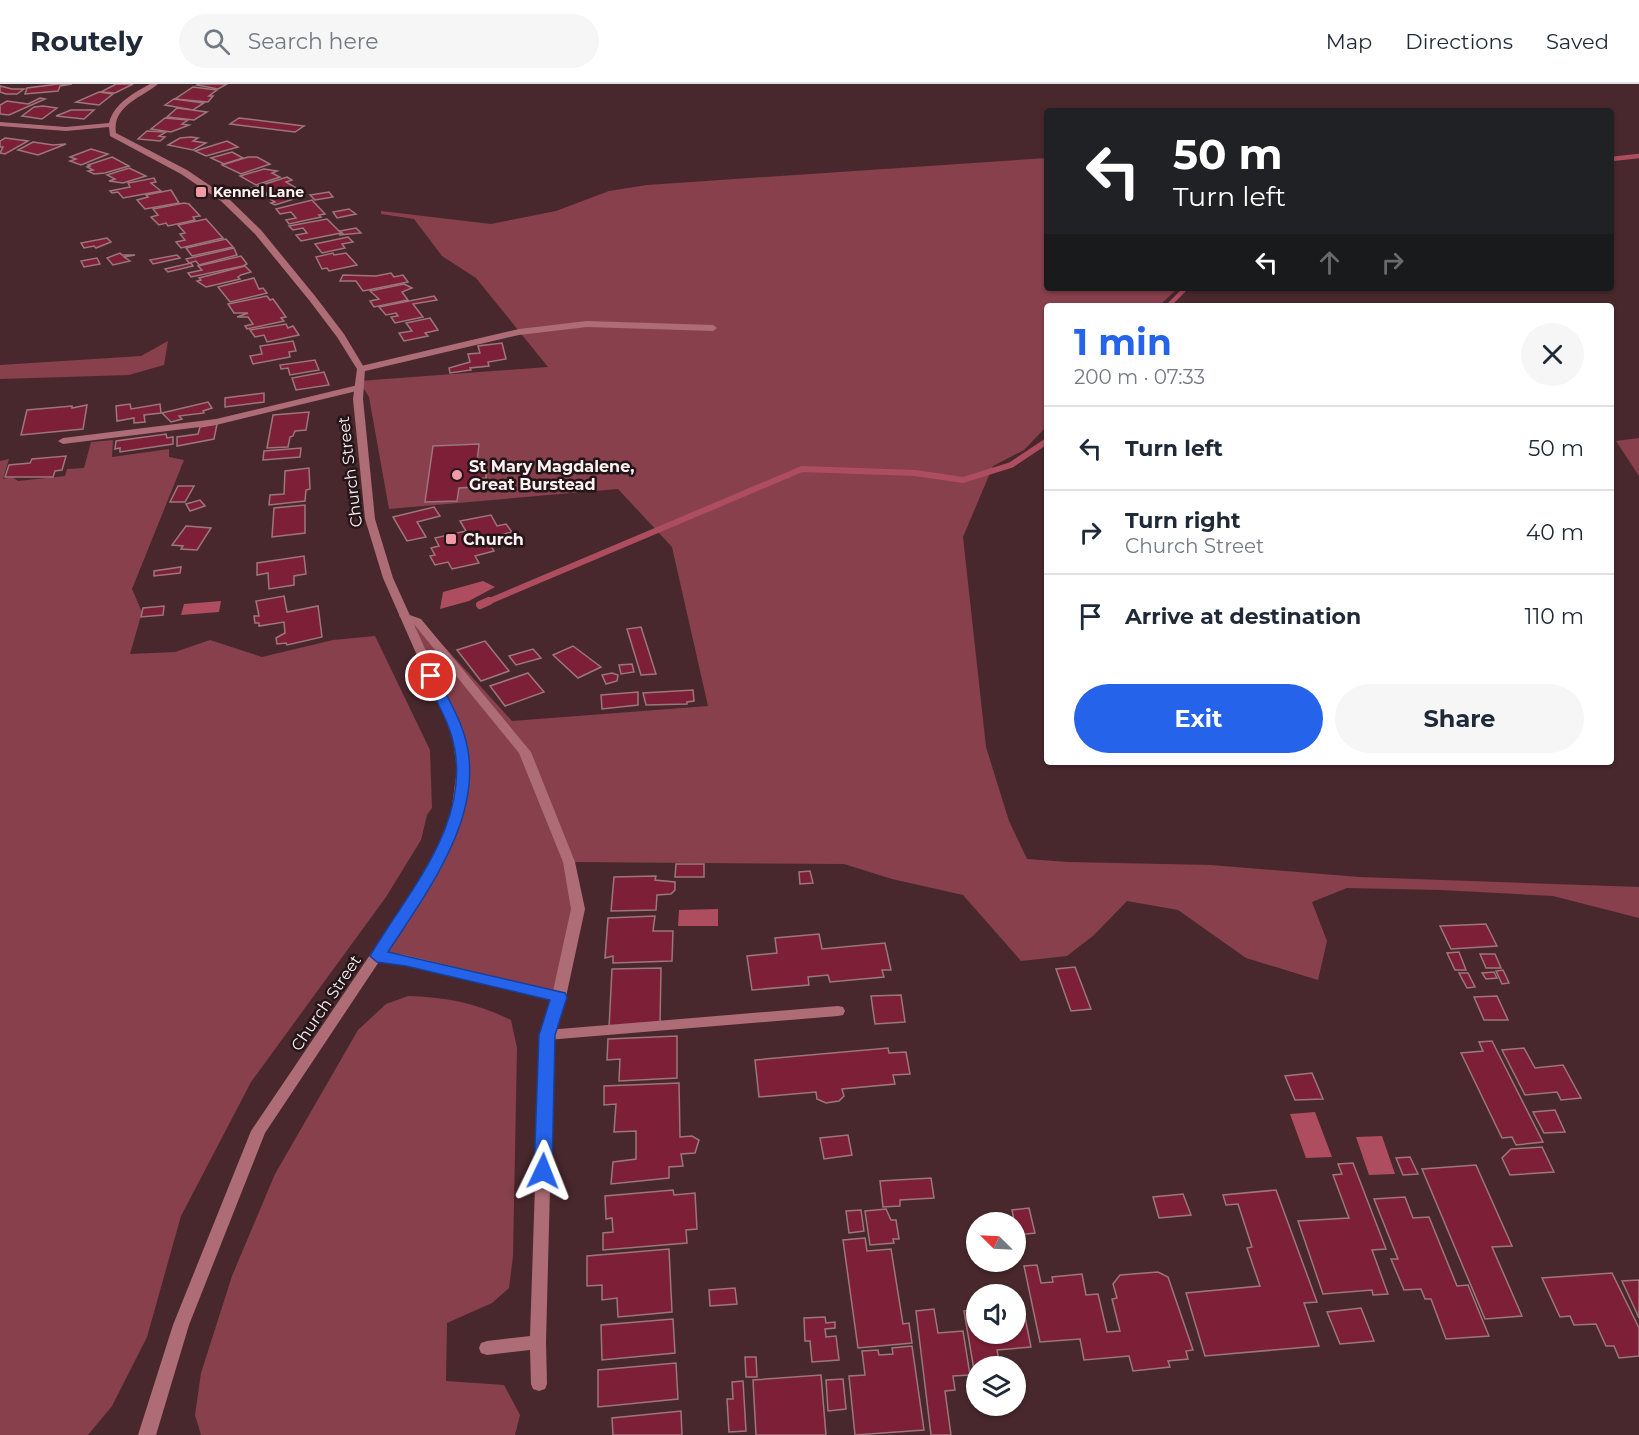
<!DOCTYPE html>
<meta charset="utf-8">
<style>
:root{--surface:#fff;--page:#f6f6f7;--text:#1f2937;--muted:#747a83;--line:#e0e1e3;--accent:#2563eb}
body{margin:0;font-family:Montserrat,sans-serif;background:var(--page);color:var(--text);height:100vh;display:flex;flex-direction:column;font-size:22px;white-space:nowrap}
*{box-sizing:border-box;margin:0}
p{font-size:20px;color:var(--muted)}
.icon{flex:none;width:33px;height:33px;fill:none;stroke:currentColor;stroke-width:2;stroke-linecap:round;stroke-linejoin:round}
.map{position:relative;flex:1;overflow:hidden}
.sheet{position:absolute;left:1044px;top:219px;width:570px;height:462px;display:flex;flex-direction:column;background:var(--surface);border-radius:6px;box-shadow:0 2px 4px #0004}
.sheet>*{flex:none}
.top-card{position:absolute;left:1044px;top:24px;width:570px;height:183px;border-radius:6px;box-shadow:0 2px 4px #0004;background:#202124;color:#fff;overflow:hidden}
.needle{width:39px;rotate:294deg}
.tools{position:absolute;left:966px;top:1128px;display:grid;gap:12px}
.tools a{display:grid;place-items:center;width:60px;height:60px;border-radius:50%;background:var(--surface);box-shadow:0 2px 4px #0004;font-size:30px}
.pin{position:absolute;display:grid;place-items:center;width:51px;height:51px;color:#fff;margin:-26px;border:3px solid #fff;border-radius:50%;box-shadow:0 2px 6px #0007}
.me{position:absolute;width:66px;margin:-33px;rotate:2deg;stroke-linejoin:round;filter:drop-shadow(0 0 4px #0008)}
.turn{display:flex;align-items:center;gap:21px;height:126px;padding:0 30px;font-size:27px}
.turn .icon{width:78px;height:78px;stroke-width:2.5}
.turn b{display:block;font-size:42px;line-height:51px}
.lanes{display:flex;align-items:center;height:57px;padding:0 30px;background:#0003;justify-content:center;gap:30px;direction:ltr}
.lanes .off{opacity:.35}
.round{display:grid;place-items:center;flex:none;width:63px;height:63px;border-radius:32px;background:var(--page)}
.summary{display:flex;align-items:center;justify-content:space-between;height:102px;padding:0 30px}
h1{font-size:36px;font-weight:700;line-height:45px;color:var(--accent)}
.cta{display:flex;gap:12px;margin-top:auto;padding:12px 30px}
.cta a{flex:1;height:69px;border-radius:36px;background:var(--accent);color:#fff;font-size:24px;font-weight:700;line-height:69px;text-align:center}
.cta a+a{background:var(--page);color:var(--text)}
ul{padding:0;list-style:none}
li{display:flex;align-items:center;gap:18px;height:84px;padding:0 30px;border-top:2px solid var(--line)}
li div{flex:1}
li b{display:block;font-size:22px}
li em{font-style:normal}
header{display:flex;align-items:center;gap:36px;box-sizing:border-box;height:84px;padding:0 30px;background:var(--surface);border-bottom:2px solid var(--line)}
header strong{font-size:28px}
nav{display:flex;gap:33px;margin-inline-start:auto;font-size:21px}
.search{width:420px;height:54px;background:var(--page);display:flex;align-items:center;gap:15px;box-sizing:border-box;padding:0 21px;border-radius:33px;color:var(--muted);font-size:22px}
.map>svg:first-child{display:block}
.green{fill:#88404d}
.water{fill:#ae4d5f}
.lines{fill:none;stroke-linecap:round;stroke-linejoin:round}
.stream-far2{stroke:#ae4d5f;stroke-width:4.5}
.stream-far1{stroke:#ae4d5f;stroke-width:6}
.stream{stroke:#ae4d5f;stroke-width:8}
.building{fill:#7d2037;stroke:#9c767b;stroke-width:1.5}
.service{fill:#ae6c76;fill-rule:evenodd}
.minor{fill:#ae6c76;fill-rule:evenodd}
.tertiary{fill:#ae6c76;fill-rule:evenodd}
.route{fill:#2563eb;stroke:#184099;stroke-width:1.5}
.poi-dot{fill:#f39aa7;stroke:#241618;stroke-width:2}
.labels{text-anchor:middle;dominant-baseline:central;stroke-width:5;stroke-linejoin:round;paint-order:stroke}
.far-poi-label{font-size:14px;font-weight:bold;fill:#fef1f2;stroke:#241618;text-anchor:start}
.poi-label{font-size:16px;font-weight:bold;fill:#fef1f2;stroke:#241618;text-anchor:start}
.street-label{font-size:16px;fill:#fef1f2;stroke:#241618}
</style>
<header>
<strong>Routely</strong>
<div class="search"><svg class="icon" aria-label="search" viewBox="0 0 24 24"><circle cx="10" cy="10" r="6"/><path d="M15 15l6 6"/></svg>Search here</div>
<nav><a>Map</a><a>Directions</a><a>Saved</a></nav>
</header>
<div class="map">
<svg width="1639" height="1351" viewBox="0 0 1639 1351">
<rect width="100%" height="100%" fill="#48282d"/>
<g class="green">
<polygon points="1047,74 1047,204 1178,204 1159,222 1047,222 1047,342 1024,366 993,382 963,453 986,663 1009,737 1027,775 1068,778 1211,781 1359,793 1639,803 1639,834 1553,812 1440,806 1347,804 1312,818 1327,857 1318,896 1246,874 1178,826 1127,817 1094,851 1067,872 1021,877 963,811 892,795 844,780 570,778 578,825 559,913 377,872 434,786 457,729 458,651 404,532 431,548 512,637 708,622 672,463 618,405 389,425 369,313 359,297 548,283 476,194 442,172 414,135 381,130 381,127 491,140 556,127 609,107 647,101"/>
<polygon points="168,257 164,281 129,291 0,295 0,281 141,272"/>
<polygon points="1639,354 1639,392 1616,357"/>
<polygon points="113,356 112,373 169,365 169,373 184,376 132,505 142,528 130,570 175,568 210,556 262,573 333,556 375,552 430,666 432,724 427,731 421,756 386,813 251,998 181,1132 147,1253 112,1322 88,1351 0,1351 0,377 9,375 3,395 12,393 18,397 65,392 67,385 84,384 91,358"/>
<path d="M408 912C445 913 477 919 511 936L517 964 513 1172 509 1204 492 1219 447 1239 446 1297 504 1301 520 1331 515 1351H201L195 1331 201 1289 232 1192 275 1090 358 946 386 920Z"/>
</g>
<g class="water">
<polygon points="483,497 495,503 469,517 440,525 443,508"/>
<polygon points="221,517 219,528 181,531 184,520"/>
<polygon points="718,825 718,842 678,842 679,826"/>
<polygon points="1315,1028 1332,1073 1306,1074 1290,1030"/>
<polygon points="1382,1052 1395,1090 1369,1091 1356,1053"/>
</g>
<g class="lines">
<g class="stream-far2">
<polyline points="1611,75 1639,72"/>
<polyline points="1168,222 1186,204"/>
</g>
<polyline class="stream-far1" points="485,519 802,385 915,389 963,396 1011,381 1047,357"/>
<polyline class="stream" points="480,521 489,517"/>
</g>
<g class="building">
<polygon points="58,0 72,0 60,2 58,7 25,10 27,4"/>
<polygon points="116,0 133,0 115,9 101,8"/>
<polygon points="199,0 227,0 218,5 197,1"/>
<polygon points="0,2 12,5 24,5 17,10 6,10 0,8"/>
<polygon points="193,3 217,6 209,12 213,12 208,18 175,15"/>
<polygon points="99,8 113,10 99,21 76,18"/>
<polygon points="40,14 45,15 9,31 0,30 0,21 7,17 28,20"/>
<polygon points="174,15 204,19 193,26 165,21"/>
<polygon points="34,23 43,22 57,24 42,35 22,32"/>
<polygon points="177,24 207,28 194,36 167,33"/>
<polygon points="71,26 94,26 84,35 56,32"/>
<polygon points="165,34 188,36 182,40 189,41 171,48 151,45"/>
<polygon points="239,34 304,42 295,48 230,40"/>
<polygon points="147,47 166,48 159,52 165,53 160,57 138,55"/>
<polygon points="191,53 198,54 193,57 206,59 193,66 168,61 180,54"/>
<polygon points="5,54 28,57 5,70 0,69 3,63 0,63 0,57"/>
<polygon points="227,57 238,63 206,72 195,67"/>
<polygon points="33,58 53,61 66,60 38,71 18,66"/>
<polygon points="91,65 108,70 81,81 70,77 76,75 70,73"/>
<polygon points="232,68 243,74 224,80 211,74"/>
<polygon points="112,73 129,82 105,89 94,90 88,87 93,86 87,83 90,82 88,81"/>
<polygon points="248,73 257,73 270,80 241,90 222,81"/>
<polygon points="129,84 146,92 123,99 109,97 115,95 107,91"/>
<polygon points="264,85 277,87 272,89 280,93 256,101 240,92"/>
<polygon points="287,93 292,96 286,98 298,105 270,114 266,111 269,110 252,104"/>
<polygon points="154,94 156,98 151,99 161,107 123,114 118,108 112,109 110,107 130,103 128,99"/>
<polygon points="171,106 179,119 145,125 137,116 148,113 146,111"/>
<polygon points="294,107 303,112 275,121 271,119 275,118 270,115"/>
<polygon points="329,108 333,113 315,116 310,111"/>
<polygon points="312,116 325,130 319,131 321,133 289,140 286,136 296,134 291,128 280,130 276,125"/>
<polygon points="184,119 189,120 200,132 193,133 195,136 168,142 166,139 159,141 151,133 158,131 153,125"/>
<polygon points="349,125 356,130 337,134 333,128"/>
<polygon points="206,135 223,154 181,164 176,158 185,156 180,150 185,149 178,141"/>
<polygon points="327,135 341,149 301,157 296,151 307,149 303,144 293,146 289,142"/>
<polygon points="356,144 361,149 339,151 343,150 340,147"/>
<polygon points="348,153 353,158 342,160 345,164 322,169 315,160"/>
<polygon points="107,154 111,158 96,164 94,162 84,164 81,159"/>
<polygon points="226,155 233,163 192,172 186,164"/>
<polygon points="234,164 237,171 199,181 196,177 189,179 186,175"/>
<polygon points="120,169 122,171 135,171 124,173 130,177 113,181 107,174"/>
<polygon points="333,169 334,171 346,169 357,181 329,187 327,184 322,185 316,173"/>
<polygon points="177,171 180,174 153,180 150,176"/>
<polygon points="241,172 247,180 243,182 191,193 188,189 202,186 198,182"/>
<polygon points="97,174 100,180 84,183 81,177"/>
<polygon points="191,179 193,182 168,188 165,185"/>
<polygon points="245,182 251,188 241,191 238,193 240,195 206,203 197,197 201,196 199,194"/>
<polygon points="391,189 394,193 403,191 408,198 363,207 356,197 340,197 343,191 376,192"/>
<polygon points="254,194 259,205 263,204 267,209 230,218 218,203"/>
<polygon points="404,200 412,204 402,208 408,216 374,223 370,217 379,215 370,207"/>
<polygon points="267,212 270,216 273,215 286,233 281,234 284,237 247,245 245,242 253,240 248,233 237,233 248,229 234,229 228,220"/>
<polygon points="434,212 437,216 413,220 423,233 395,239 391,233 398,232 396,229 386,231 379,223"/>
<polygon points="430,234 438,246 425,249 428,252 404,257 399,249 412,247 406,239"/>
<polygon points="286,240 288,244 293,242 299,251 267,258 264,251 255,253 250,246"/>
<polygon points="293,257 296,267 289,268 290,273 253,280 250,272 262,270 260,262"/>
<polygon points="502,259 506,275 488,278 489,282 470,284 471,286 450,289 449,284 470,278 468,270 480,269 478,262"/>
<polygon points="315,276 319,286 290,291 288,284 281,285 280,281"/>
<polygon points="324,288 329,301 296,306 292,294"/>
<polygon points="264,309 264,318 225,323 225,314"/>
<polygon points="208,318 212,324 203,327 204,329 179,332 182,335 171,338 162,329"/>
<polygon points="130,320 131,325 160,320 161,329 144,331 145,338 134,339 134,334 117,337 116,322"/>
<polygon points="87,321 83,345 21,351 27,326 72,322 72,324"/>
<polygon points="309,328 306,346 295,347 293,352 290,353 288,363 267,364 273,331"/>
<polygon points="217,340 214,355 177,362 177,353 198,350 200,343"/>
<polygon points="166,350 167,354 173,353 173,360 120,368 120,364 115,365 116,357"/>
<polygon points="479,360 476,388 486,388 486,394 477,395 476,403 459,404 457,417 425,418 433,362"/>
<polygon points="301,364 300,373 263,376 264,367"/>
<polygon points="66,372 62,386 55,387 53,393 5,393 9,381 30,379 32,375"/>
<polygon points="309,384 310,405 306,406 305,417 269,421 270,411 284,410 285,387"/>
<polygon points="178,402 194,402 185,418 170,418"/>
<polygon points="200,416 205,422 190,427 186,420"/>
<polygon points="305,421 305,449 272,453 274,424"/>
<polygon points="434,423 440,432 417,438 426,453 407,457 393,433"/>
<polygon points="491,431 497,442 506,440 512,448 486,454 494,467 475,472 479,479 452,485 448,478 435,481 430,472 435,471 431,464 439,462 435,454 466,447 460,437"/>
<polygon points="186,442 211,444 197,466 181,465 183,462 172,461"/>
<polygon points="304,472 306,490 294,492 294,501 269,505 268,489 257,491 257,479"/>
<polygon points="181,483 180,489 154,492 154,487"/>
<polygon points="284,512 287,528 318,522 322,553 287,561 286,559 277,560 276,554 285,549 284,538 259,542 259,539 255,539 254,532 259,532 256,517"/>
<polygon points="164,522 163,531 141,533 143,524"/>
<polygon points="641,543 656,590 641,591 627,545"/>
<polygon points="485,557 509,587 481,597 457,566"/>
<polygon points="573,562 601,583 578,594 553,571"/>
<polygon points="533,565 541,574 516,581 509,572"/>
<polygon points="632,580 634,588 621,590 619,581"/>
<polygon points="528,589 544,608 505,622 490,602"/>
<polygon points="612,589 618,591 617,597 606,600 602,591"/>
<polygon points="693,606 694,617 687,618 687,620 646,621 643,609"/>
<polygon points="638,608 638,621 602,625 601,611"/>
<polygon points="676,780 704,780 704,793 675,793"/>
<polygon points="810,787 813,799 800,800 799,788"/>
<polygon points="656,792 655,796 675,798 675,806 671,810 657,811 656,826 611,827 614,793"/>
<polygon points="655,832 653,847 673,847 672,877 613,879 613,872 605,874 608,834"/>
<polygon points="1486,840 1497,862 1451,865 1440,842"/>
<polygon points="819,850 822,865 885,859 891,886 882,886 884,893 830,898 828,891 808,893 809,901 752,906 747,872 777,869 775,854"/>
<polygon points="1459,868 1466,886 1455,886 1447,869"/>
<polygon points="1480,870 1495,870 1501,884 1486,884"/>
<polygon points="1075,883 1091,925 1071,927 1056,885"/>
<polygon points="661,884 660,940 609,944 612,885"/>
<polygon points="1503,886 1509,899 1502,900 1496,887"/>
<polygon points="1494,888 1497,894 1486,895 1482,889"/>
<polygon points="1459,889 1468,889 1475,903 1467,904"/>
<polygon points="901,911 905,938 875,940 871,912"/>
<polygon points="1497,912 1508,936 1484,936 1474,913"/>
<polygon points="677,952 677,994 619,997 620,975 607,976 608,955"/>
<polygon points="1492,957 1543,1058 1516,1061 1512,1053 1502,1054 1461,969 1483,967 1479,958"/>
<polygon points="888,964 889,969 906,968 910,990 893,991 895,1000 842,1005 844,1012 839,1017 826,1019 817,1015 816,1008 759,1013 755,976"/>
<polygon points="1524,964 1535,984 1563,981 1581,1014 1561,1016 1557,1008 1525,1011 1502,966"/>
<polygon points="1312,989 1323,1015 1295,1016 1285,992"/>
<polygon points="679,999 680,1053 692,1052 699,1056 695,1069 681,1070 683,1082 669,1083 669,1094 611,1100 613,1078 636,1075 636,1047 614,1048 616,1020 604,1021 604,1002"/>
<polygon points="1555,1026 1565,1048 1544,1049 1533,1028"/>
<polygon points="848,1051 852,1071 824,1075 820,1054"/>
<polygon points="1542,1063 1554,1088 1510,1091 1502,1074 1511,1065"/>
<polygon points="1410,1073 1418,1090 1403,1091 1396,1074"/>
<polygon points="1353,1079 1386,1165 1372,1166 1388,1210 1373,1211 1372,1206 1323,1210 1298,1137 1349,1134 1333,1091 1342,1090 1338,1080"/>
<polygon points="1476,1081 1512,1162 1492,1163 1522,1232 1485,1235 1422,1085"/>
<polygon points="931,1094 934,1114 900,1116 900,1122 883,1123 880,1097"/>
<polygon points="673,1106 674,1111 695,1109 697,1145 686,1146 687,1159 603,1166 603,1149 613,1148 612,1134 606,1135 605,1112"/>
<polygon points="1276,1106 1317,1218 1304,1219 1319,1262 1205,1272 1186,1209 1260,1202 1247,1164 1252,1163 1238,1120 1226,1121 1223,1111"/>
<polygon points="1183,1110 1191,1131 1159,1134 1153,1113"/>
<polygon points="1405,1113 1413,1134 1429,1133 1457,1202 1468,1201 1489,1252 1446,1255 1431,1215 1425,1215 1421,1205 1404,1206 1391,1175 1398,1175 1374,1115"/>
<polygon points="1029,1124 1035,1149 1017,1151 1012,1126"/>
<polygon points="886,1125 891,1136 896,1136 899,1155 893,1155 894,1159 870,1161 865,1127"/>
<polygon points="861,1126 864,1147 849,1149 846,1127"/>
<polygon points="865,1154 867,1167 891,1165 903,1240 909,1239 912,1259 858,1264 843,1156"/>
<polygon points="669,1165 672,1228 618,1233 617,1214 602,1216 602,1201 587,1202 587,1172"/>
<polygon points="1037,1181 1041,1199 1053,1198 1052,1193 1082,1190 1086,1211 1098,1210 1107,1248 1120,1247 1112,1215 1117,1214 1113,1200 1120,1191 1158,1188 1168,1193 1193,1266 1186,1267 1188,1275 1168,1277 1170,1283 1133,1287 1129,1272 1084,1276 1080,1255 1040,1258 1024,1182"/>
<polygon points="1612,1189 1639,1244 1639,1272 1619,1274 1614,1262 1606,1262 1596,1240 1574,1241 1570,1232 1560,1233 1542,1194"/>
<polygon points="1639,1196 1639,1234 1622,1197"/>
<polygon points="735,1204 737,1220 710,1222 709,1206"/>
<polygon points="1016,1223 1023,1223 1031,1263 997,1266 1000,1282 976,1282 975,1292 964,1227 976,1226 976,1250 1016,1250"/>
<polygon points="1361,1224 1374,1257 1340,1260 1327,1228"/>
<polygon points="934,1225 938,1249 963,1247 970,1291 953,1292 955,1306 945,1307 951,1351 931,1351 916,1227"/>
<polygon points="825,1233 826,1239 835,1238 835,1244 825,1245 826,1253 836,1252 839,1276 812,1278 810,1257 805,1257 804,1234"/>
<polygon points="673,1235 675,1269 602,1276 601,1241"/>
<polygon points="912,1262 924,1346 855,1351 849,1292 865,1291 862,1267 878,1266 879,1271 893,1270 892,1264"/>
<polygon points="745,1273 756,1273 757,1293 746,1293"/>
<polygon points="676,1279 678,1315 598,1323 598,1286"/>
<polygon points="821,1291 826,1351 756,1351 753,1296"/>
<polygon points="843,1295 846,1325 828,1327 826,1296"/>
<polygon points="743,1297 746,1347 729,1348 727,1315 733,1315 732,1298"/>
<polygon points="681,1327 682,1351 613,1351 612,1334"/>
</g>
<g class="lines">
<g class="service">
<polygon points="587,237 713,241 717,244 713,247 587,243 519,251 361,288 357,285 361,282 519,245"/>
<polygon points="358,301 363,304 361,306 216,341 63,360 58,357 63,354 216,335"/>
<polygon points="838,922 843,923 845,927 843,931 838,932 547,956 542,955 540,951 542,947 547,946"/>
</g>
<polygon class="minor" points="404,529 421,535 531,668 575,778 585,825 566,913 554,951 546,1258 547,1300 545,1305 539,1307 533,1305 531,1300 530,1266 487,1271 481,1269 479,1264 481,1259 487,1257 530,1252 540,951 551,916 406,881 372,875 370,872 372,869 377,867 406,871 553,907 571,825 563,778 519,669 413,539 399,532 400,530"/>
<path class="tertiary" d="M150 0H158C141 14 112 22 116 49L187 86 227 113 261 146 315 212 344 250 365 285 363 315 375 435 393 494 464 651 469 685 463 729 440 786 265 1049 189 1241 156 1351H138L173 1241 251 1047 428 785 451 729 457 685 452 651 383 494 365 435 353 315 357 285 337 253 309 216 255 150 221 117 181 90 110 52 109 43 66 47 0 42V38L66 43 109 39C114 19 134 9 150 0Z"/>
</g>
<path class="route" d="M431 588 437 592C446 611 458 630 464 650 489 727 427 808 388 868L565 909 567 913 555 951 552 1087 549 1092H537L534 1087 539 951 550 916 406 882 377 878 370 872C408 807 477 734 451 650 445 630 433 611 424 592Z"/>
<g class="poi-dot">
<rect x="195" y="102" width="12" height="12" rx="3"/>
<circle cx="457" cy="391" r="6"/>
<rect x="445" y="449" width="12" height="12" rx="3"/>
</g>
<g class="labels">
<g class="far-poi-label">
<text x="213" y="108">Kennel Lane</text>
</g>
<g class="poi-label">
<text x="469" y="382">St Mary Magdalene,<tspan x="469" dy="18">Great Burstead</tspan></text>
<text x="463" y="455">Church</text>
</g>
<g class="street-label">
<text transform="translate(350 388) rotate(-97)">Church Street</text>
<text transform="translate(326 919) rotate(-56)">Church Street</text>
</g>
</g>
</svg>
<div class="tools">
<a><svg class="needle" viewBox="-14 -14 28 28"><path d="M0-13l5 13h-10z" fill="#e53935"/><path d="M0 13l5-13h-10z" fill="#747a83"/></svg></a>
<a><svg class="icon" aria-label="sound" viewBox="0 0 24 24"><path d="M4 9h4l5-4v14l-5-4H4zM17 9q2 3 0 6"/></svg></a>
<a><svg class="icon" aria-label="layers" viewBox="0 0 24 24"><path d="M12 4l9 5-9 5-9-5zM3 14l9 5 9-5"/></svg></a>
</div>
<div class="pin" style="left:431px;top:592px;background:#d93025"><svg class="icon" aria-label="arrive" viewBox="0 0 24 24"><path d="M6 21V4h12l-3 4 3 4H6"/></svg></div>
<svg class="me" style="left:543px;top:1087px" viewBox="-20 -20 40 40"><path d="M0-17L14 15 0 8-14 15z" fill="#2563eb" stroke="#fff" stroke-width="4"/></svg>
<div class="top-card">
<div class="turn"><svg class="icon" aria-label="left" viewBox="0 0 24 24"><path d="M17 20v-9H6M10 6l-5 5 5 5"/></svg><div><b>50 m</b>Turn left</div></div>
<div class="lanes"><svg class="icon" aria-label="left" viewBox="0 0 24 24"><path d="M17 20v-9H6M10 6l-5 5 5 5"/></svg><svg class="icon off" aria-label="ahead" viewBox="0 0 24 24"><path d="M12 20V5M6 11l6-6 6 6"/></svg><svg class="icon off" aria-label="right" viewBox="0 0 24 24"><path d="M7 20v-9h11M14 6l5 5-5 5"/></svg></div>
</div>
<section class="sheet">
<div class="summary"><div><h1>1 min</h1><p>200 m · 07:33</p></div><a class="round"><svg class="icon" aria-label="close" viewBox="0 0 24 24"><path d="M6 6l12 12M18 6L6 18"/></svg></a></div>
<ul>
<li><svg class="icon" aria-label="left" viewBox="0 0 24 24"><path d="M17 20v-9H6M10 6l-5 5 5 5"/></svg><div><b>Turn left</b></div><em>50 m</em></li>
<li><svg class="icon" aria-label="right" viewBox="0 0 24 24"><path d="M7 20v-9h11M14 6l5 5-5 5"/></svg><div><b>Turn right</b><p>Church Street</p></div><em>40 m</em></li>
<li><svg class="icon" aria-label="arrive" viewBox="0 0 24 24"><path d="M6 21V4h12l-3 4 3 4H6"/></svg><div><b>Arrive at destination</b></div><em>110 m</em></li>
</ul>
<div class="cta"><a>Exit</a><a>Share</a></div>
</section>
</div>
